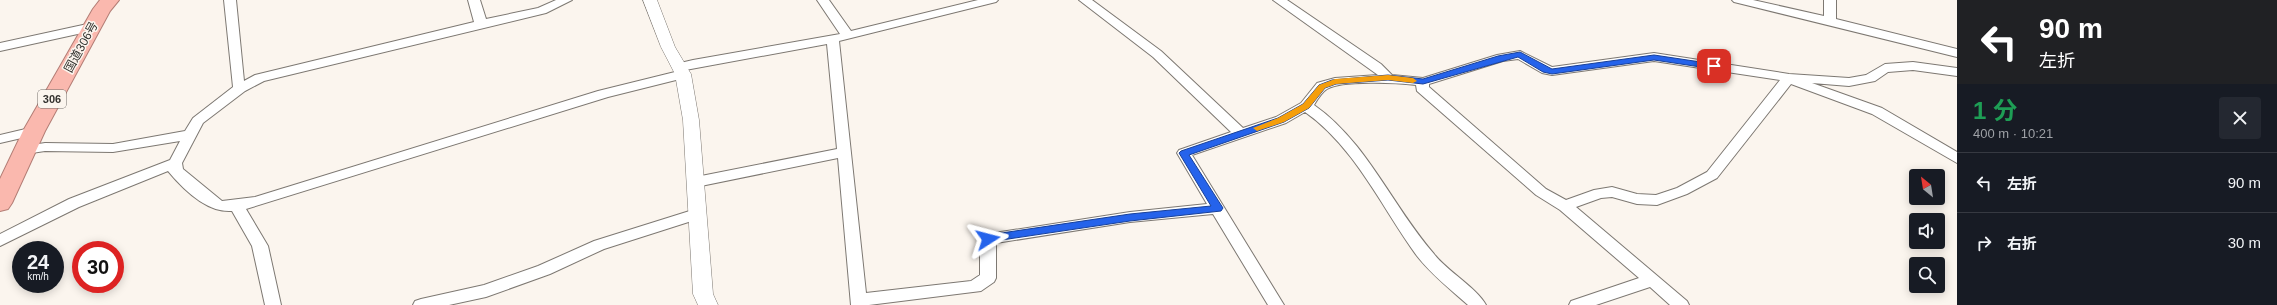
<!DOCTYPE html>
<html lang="ja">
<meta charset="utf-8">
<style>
:root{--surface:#171b24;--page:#242831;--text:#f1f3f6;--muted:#9ea1a6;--line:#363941}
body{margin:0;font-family:Helvetica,"Noto Sans JP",sans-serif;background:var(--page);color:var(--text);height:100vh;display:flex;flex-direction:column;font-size:15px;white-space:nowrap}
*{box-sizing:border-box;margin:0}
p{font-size:13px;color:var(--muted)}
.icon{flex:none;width:22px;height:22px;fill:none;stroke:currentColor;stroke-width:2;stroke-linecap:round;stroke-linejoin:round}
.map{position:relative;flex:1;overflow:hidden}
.side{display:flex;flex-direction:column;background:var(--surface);width:320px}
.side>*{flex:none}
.guide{background:#202124;color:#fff;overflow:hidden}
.needle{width:26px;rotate:330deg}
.fabs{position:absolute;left:1909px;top:169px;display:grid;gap:8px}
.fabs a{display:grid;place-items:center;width:36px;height:36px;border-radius:4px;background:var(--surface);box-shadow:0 2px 10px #0003;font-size:20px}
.speed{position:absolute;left:12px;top:241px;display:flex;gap:8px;font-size:20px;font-weight:700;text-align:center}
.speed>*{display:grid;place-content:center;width:52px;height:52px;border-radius:50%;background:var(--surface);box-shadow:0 2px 10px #0003;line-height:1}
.speed small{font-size:10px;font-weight:400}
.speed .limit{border:6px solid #d22;background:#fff;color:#111}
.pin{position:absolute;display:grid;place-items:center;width:34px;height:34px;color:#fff;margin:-17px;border-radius:8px;box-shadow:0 2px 6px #0006}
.me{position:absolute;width:44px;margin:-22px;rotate:81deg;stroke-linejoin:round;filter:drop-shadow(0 0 3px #0008)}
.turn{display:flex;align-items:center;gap:14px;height:84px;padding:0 16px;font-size:18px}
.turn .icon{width:52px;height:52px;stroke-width:2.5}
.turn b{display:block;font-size:28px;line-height:34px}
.round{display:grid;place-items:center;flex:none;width:42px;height:42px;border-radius:4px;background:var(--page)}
.overview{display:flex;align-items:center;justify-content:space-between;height:68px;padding:0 16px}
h1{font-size:24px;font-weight:700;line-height:30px;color:#1e9e55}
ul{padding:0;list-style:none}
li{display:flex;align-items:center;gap:12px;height:60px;padding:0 16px;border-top:1px solid var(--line)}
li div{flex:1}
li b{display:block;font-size:15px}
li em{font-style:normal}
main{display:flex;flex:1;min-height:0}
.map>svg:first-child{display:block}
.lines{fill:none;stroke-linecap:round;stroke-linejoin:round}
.minor-casing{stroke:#7d7872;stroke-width:2}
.tertiary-casing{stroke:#7d7872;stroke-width:1}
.trunk-casing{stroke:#b37d75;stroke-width:2}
.minor{fill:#fff;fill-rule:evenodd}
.tertiary{fill:#fff;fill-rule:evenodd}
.trunk{fill:#fab8ae;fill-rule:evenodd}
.route{fill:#2563eb;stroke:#184099}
.slow{fill:#f59e0b}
.labels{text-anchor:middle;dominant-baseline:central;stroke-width:3;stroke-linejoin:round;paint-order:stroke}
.shield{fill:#fbf5ee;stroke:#706c68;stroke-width:1}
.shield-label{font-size:11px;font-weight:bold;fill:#34322f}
.street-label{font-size:12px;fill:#34322f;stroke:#fbf5ee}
</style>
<main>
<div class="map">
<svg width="1957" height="305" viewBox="0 0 1957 305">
<rect width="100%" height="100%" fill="#fbf5ee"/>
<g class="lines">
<g class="minor-casing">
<g id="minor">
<path d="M224 0H236L244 81 255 75 474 22 468 0H480L486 19 538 8 556 0H572L546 13 264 81 245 91 203 123 182 163 183 169 222 201 255 197 598 91 683 70 689 74 688 77 608 97 246 209 268 246 281 305H265L252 246 232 211C207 213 183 189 168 171L79 207 0 246V234L69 199 170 160 180 141 113 152 45 151 25 154 18 150 20 147 45 143 113 144 185 131 193 118 233 87Z"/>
<path d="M817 0H829L851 31 978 0H998L996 2 839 41 866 293 971 281 980 275V239L983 235 988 234 1130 212 1207 204 1177 153 1179 150 1231 132 1153 57 1079 0H1092L1161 51 1243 128 1276 117 1301 103 1317 83 1335 78 1378 75 1273 0H1287L1381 64 1392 75 1423 78 1497 55 1520 51 1552 67 1654 53 1789 74 1849 78 1866 75 1885 64 1913 62 1957 68V76L1913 70 1888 72 1875 81 1849 86 1812 83 1882 108 1957 152V163L1872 114 1791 84 1717 178 1687 194 1657 205 1637 204 1612 197 1601 198 1576 207 1687 301 1689 305H1670L1650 287 1596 305H1569L1571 301 1639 278 1560 210 1536 195 1417 91 1416 85C1398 83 1342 80 1327 89 1322 92 1317 100 1314 105 1367 142 1392 206 1434 254 1447 271 1477 288 1486 305H1468C1450 289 1432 275 1417 256 1382 208 1355 147 1305 112L1286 123 1192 155 1284 305H1268L1213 214 1130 222 996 243V278L994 282 981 291 869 305H851L838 158 696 187 691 185 689 182 691 179 696 177 837 149 827 44 680 71 674 67 676 64 693 60 840 34ZM1518 59 1542 73 1552 75 1654 61 1780 80 1707 172 1677 188 1656 195 1637 194 1612 187 1594 190 1566 200 1546 189 1429 87V84L1503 61Z"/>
<polygon points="1732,0 1753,0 1824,16 1824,0 1836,0 1836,19 1957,49 1957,57 1734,2"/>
<polygon points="92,23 96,24 98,27 96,30 0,51 0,43"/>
<polygon points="34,127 39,128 41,131 39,134 0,143 0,135"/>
<polygon points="696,209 701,210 703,214 701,218 604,249 550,274 486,297 449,305 413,305 415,301 421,299 484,285 538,266 594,241"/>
</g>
</g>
<g class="tertiary-casing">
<polygon id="tertiary" points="643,0 657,0 675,47 691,74 699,120 713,294 718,305 698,305 693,294 683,120 675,74 661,47"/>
</g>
<g class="trunk-casing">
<polygon id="trunk" points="100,0 119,0 110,11 45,131 12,203 8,209 0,211 0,179 23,131 93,9"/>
</g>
<use href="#minor" class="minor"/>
<use href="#tertiary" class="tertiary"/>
<use href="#trunk" class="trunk"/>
</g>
<polygon class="route" points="1520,52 1552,69 1654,55 1714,64 1719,66 1714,69 1654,60 1552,74 1543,72 1518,57 1423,84 1388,80 1336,84 1325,88 1309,108 1284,122 1189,155 1223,208 1221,211 1130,221 988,242 983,239 988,235 1130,214 1211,206 1179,153 1181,151 1278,118 1303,104 1319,85 1332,80 1388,75 1423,79 1498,56"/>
<polygon class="slow" points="1388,75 1413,78 1417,81 1413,83 1388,80 1336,84 1325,88 1309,108 1284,122 1257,131 1253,128 1278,118 1303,104 1319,85 1335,79"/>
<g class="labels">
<rect class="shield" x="38" y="90" width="28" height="18" rx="3"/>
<g class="shield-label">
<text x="52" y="99">306</text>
</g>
<g class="street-label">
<text transform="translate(81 47) rotate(-61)">国道306号</text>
</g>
</g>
</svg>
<div class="fabs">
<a><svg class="needle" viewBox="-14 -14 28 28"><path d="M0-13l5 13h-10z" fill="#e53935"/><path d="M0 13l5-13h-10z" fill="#9ea1a6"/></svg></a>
<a><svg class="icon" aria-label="sound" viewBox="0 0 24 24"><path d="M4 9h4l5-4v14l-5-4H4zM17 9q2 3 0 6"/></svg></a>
<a><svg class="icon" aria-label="search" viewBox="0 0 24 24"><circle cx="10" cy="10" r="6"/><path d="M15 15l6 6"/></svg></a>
</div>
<div class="speed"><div>24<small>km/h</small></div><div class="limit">30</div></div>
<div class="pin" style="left:1714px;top:66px;background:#d93025"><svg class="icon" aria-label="arrive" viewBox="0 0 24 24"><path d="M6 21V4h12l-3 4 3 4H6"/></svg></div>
<svg class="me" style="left:988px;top:239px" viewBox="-20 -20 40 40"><path d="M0-17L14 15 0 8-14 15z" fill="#2563eb" stroke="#fff" stroke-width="4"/></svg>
</div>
<section class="side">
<div class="guide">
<div class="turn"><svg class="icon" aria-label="left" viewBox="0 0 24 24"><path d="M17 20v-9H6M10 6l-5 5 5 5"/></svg><div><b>90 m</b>左折</div></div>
</div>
<div class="overview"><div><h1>1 分</h1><p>400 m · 10:21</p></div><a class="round"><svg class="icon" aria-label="close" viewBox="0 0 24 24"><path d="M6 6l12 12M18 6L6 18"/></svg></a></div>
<ul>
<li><svg class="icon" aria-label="left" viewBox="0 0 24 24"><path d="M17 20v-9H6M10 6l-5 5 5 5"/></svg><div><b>左折</b></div><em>90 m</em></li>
<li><svg class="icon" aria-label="right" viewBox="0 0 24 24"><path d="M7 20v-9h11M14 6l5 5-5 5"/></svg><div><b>右折</b></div><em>30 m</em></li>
</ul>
</section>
</main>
